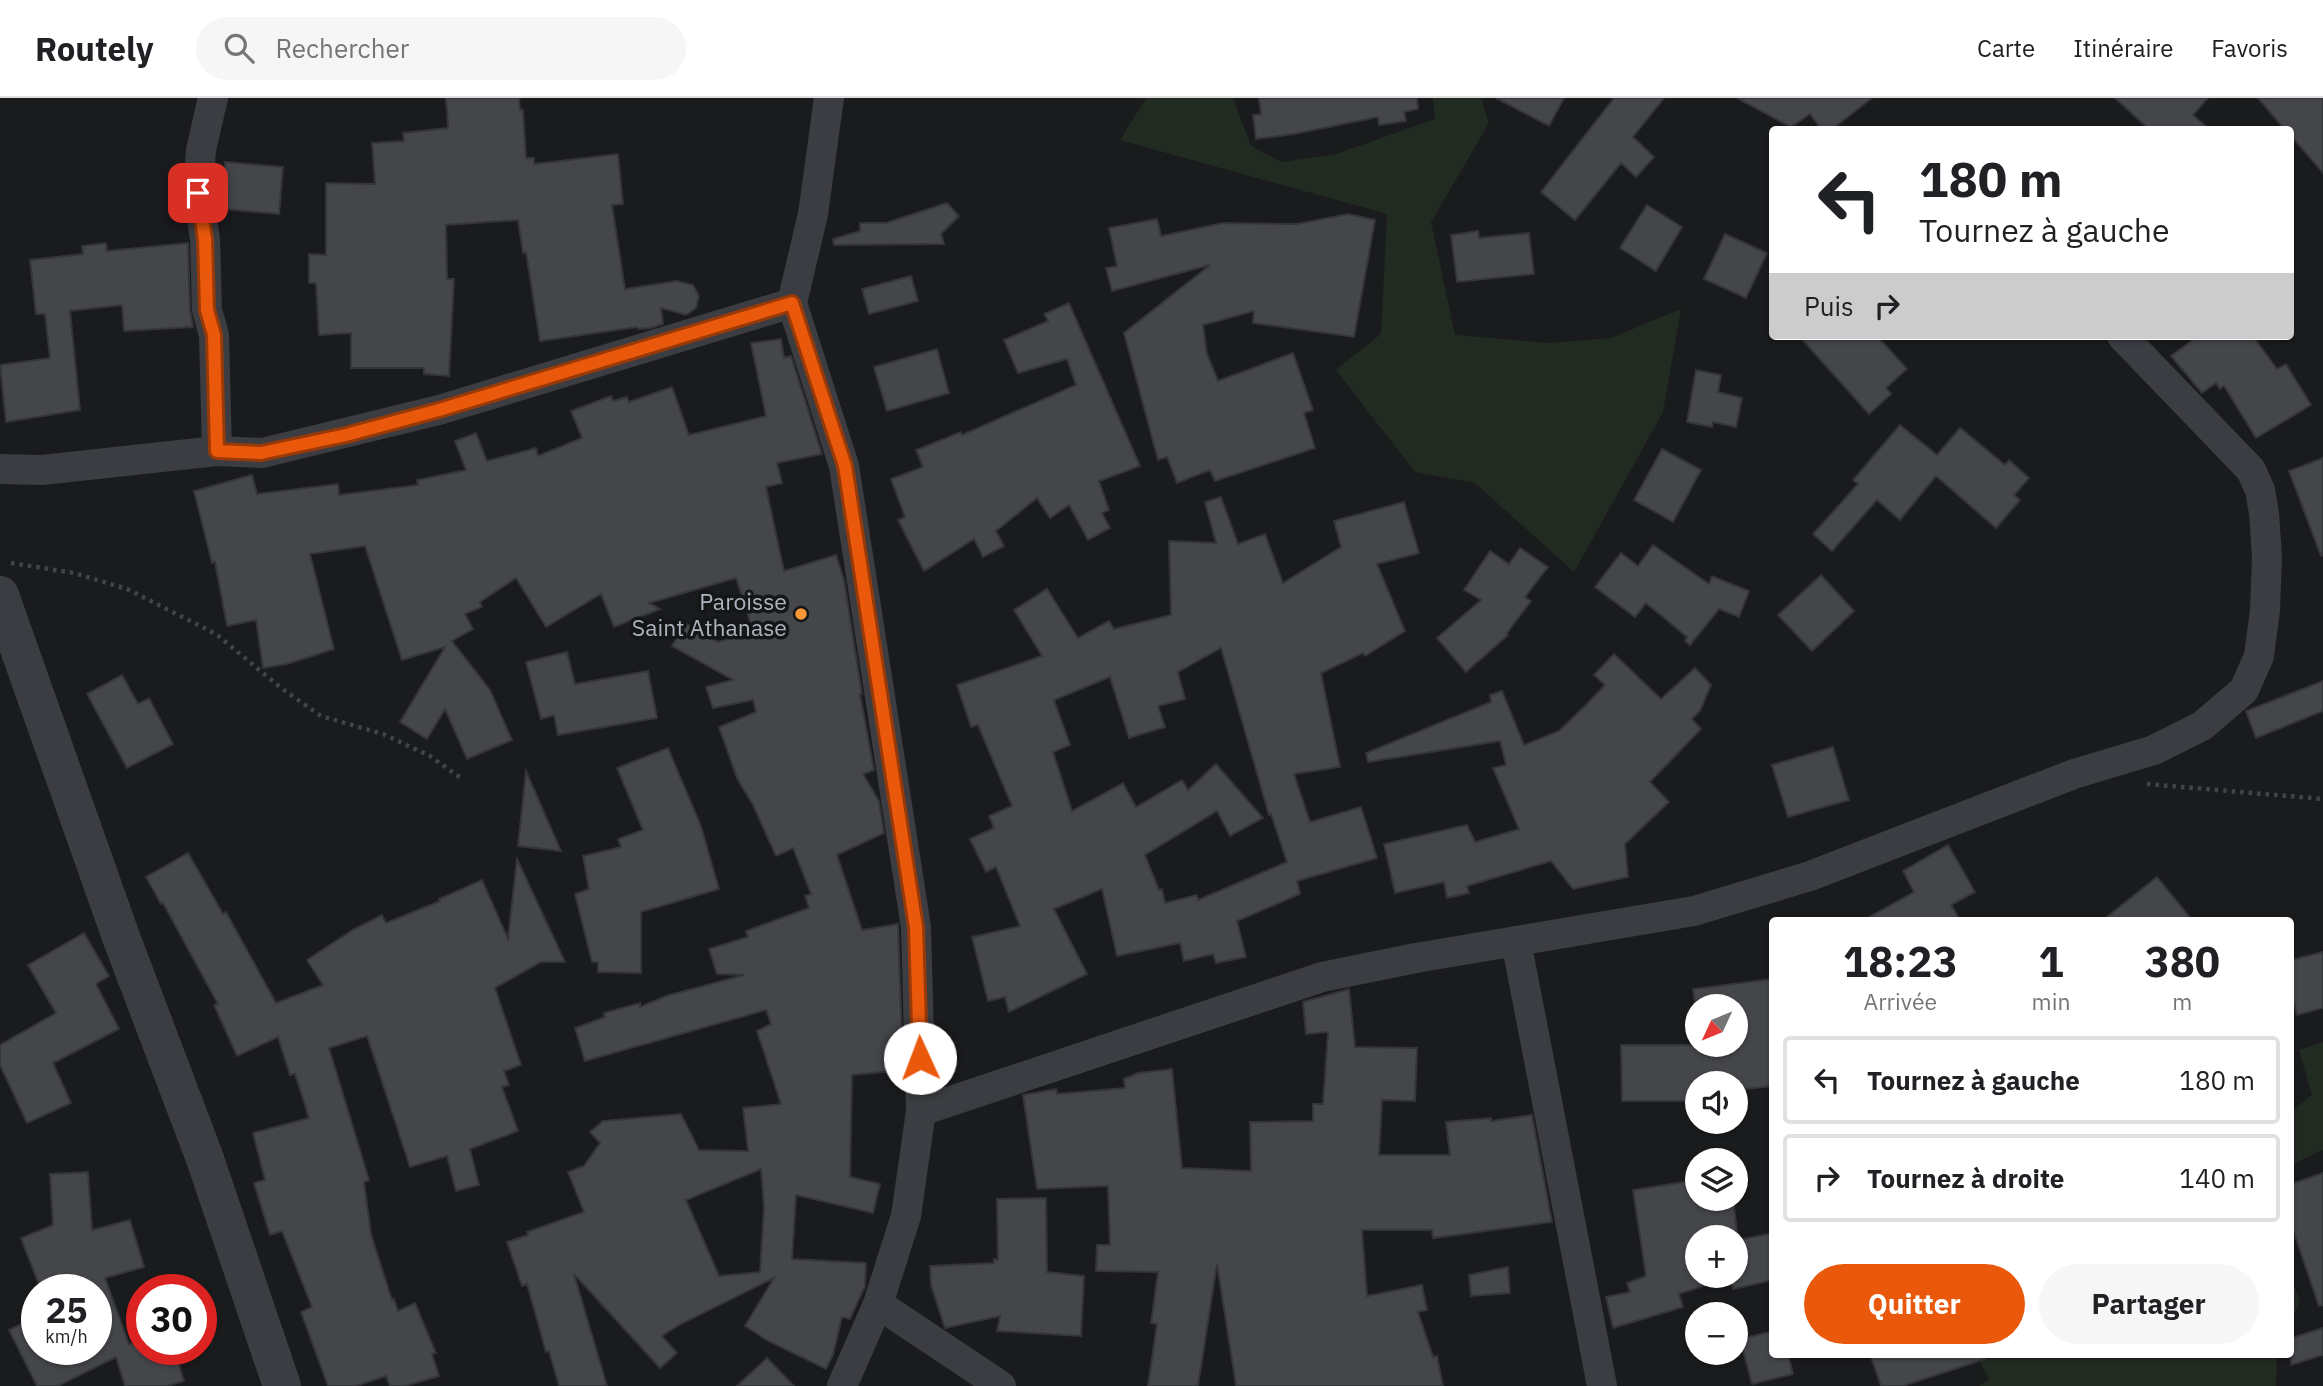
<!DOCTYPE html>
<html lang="fr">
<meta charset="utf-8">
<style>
:root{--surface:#fff;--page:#f6f6f6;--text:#202124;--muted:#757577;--line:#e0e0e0;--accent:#ea580c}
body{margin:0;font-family:"IBM Plex Sans",sans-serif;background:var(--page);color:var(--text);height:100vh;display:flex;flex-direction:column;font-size:26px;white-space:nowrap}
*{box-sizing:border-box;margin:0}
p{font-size:23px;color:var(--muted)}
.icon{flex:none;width:38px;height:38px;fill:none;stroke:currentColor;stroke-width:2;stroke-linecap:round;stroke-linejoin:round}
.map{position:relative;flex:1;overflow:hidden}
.drawer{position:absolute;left:1769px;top:819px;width:525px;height:441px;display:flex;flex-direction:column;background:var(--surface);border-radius:7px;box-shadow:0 2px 5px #0004}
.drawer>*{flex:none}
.guide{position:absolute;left:1769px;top:28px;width:525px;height:214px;border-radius:7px;box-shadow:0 2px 5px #0004;background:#fff;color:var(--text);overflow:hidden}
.needle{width:46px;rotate:226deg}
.tools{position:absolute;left:1685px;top:896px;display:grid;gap:14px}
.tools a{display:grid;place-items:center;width:63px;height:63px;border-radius:50%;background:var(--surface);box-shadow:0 2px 5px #0004;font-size:35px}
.speed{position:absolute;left:21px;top:1176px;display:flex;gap:14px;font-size:35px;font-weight:700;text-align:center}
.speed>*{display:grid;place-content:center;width:91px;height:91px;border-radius:50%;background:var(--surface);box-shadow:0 2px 5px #0004;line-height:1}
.speed small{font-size:18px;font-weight:400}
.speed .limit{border:10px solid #d22;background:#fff;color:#111}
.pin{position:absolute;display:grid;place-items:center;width:60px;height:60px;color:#fff;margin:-30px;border-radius:14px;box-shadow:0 4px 10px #0006}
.me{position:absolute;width:77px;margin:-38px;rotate:358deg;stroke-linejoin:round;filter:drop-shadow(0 0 5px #0008)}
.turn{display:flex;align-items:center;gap:24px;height:147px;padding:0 35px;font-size:32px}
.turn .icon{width:91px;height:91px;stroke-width:2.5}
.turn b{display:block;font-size:49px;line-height:60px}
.then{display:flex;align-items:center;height:66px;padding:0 35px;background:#0003;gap:14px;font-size:26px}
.eta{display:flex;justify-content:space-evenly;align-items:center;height:119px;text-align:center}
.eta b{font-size:42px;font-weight:800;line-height:49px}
.primary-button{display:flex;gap:14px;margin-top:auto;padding:14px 35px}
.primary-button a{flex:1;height:80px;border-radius:42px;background:var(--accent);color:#fff;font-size:28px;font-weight:800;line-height:80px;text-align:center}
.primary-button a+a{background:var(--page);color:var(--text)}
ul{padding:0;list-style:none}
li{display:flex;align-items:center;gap:21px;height:88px;margin:0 14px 10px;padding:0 21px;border:4px solid var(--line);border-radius:7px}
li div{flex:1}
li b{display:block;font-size:26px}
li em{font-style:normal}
header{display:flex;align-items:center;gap:42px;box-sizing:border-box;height:98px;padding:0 35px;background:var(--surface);border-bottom:2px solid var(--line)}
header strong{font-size:33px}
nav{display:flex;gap:38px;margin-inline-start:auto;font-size:24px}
.search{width:490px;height:63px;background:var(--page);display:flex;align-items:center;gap:18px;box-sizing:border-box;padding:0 24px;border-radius:38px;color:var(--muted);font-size:26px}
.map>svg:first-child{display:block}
.green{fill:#222b22}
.building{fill:#44464a;stroke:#343539;stroke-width:2;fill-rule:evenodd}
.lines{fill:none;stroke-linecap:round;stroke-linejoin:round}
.path{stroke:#414549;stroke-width:4.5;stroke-dasharray:3.5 5;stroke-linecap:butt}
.minor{stroke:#3b3d42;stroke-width:30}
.tertiary{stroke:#3b3d42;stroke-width:38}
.route-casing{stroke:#983908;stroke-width:18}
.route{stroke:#ea580c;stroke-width:12}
.poi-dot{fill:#f89938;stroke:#151618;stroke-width:2.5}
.labels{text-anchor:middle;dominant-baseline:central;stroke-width:7;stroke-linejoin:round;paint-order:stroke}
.poi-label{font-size:23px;fill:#adb4bd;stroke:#151618;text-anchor:end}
</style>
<header>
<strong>Routely</strong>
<div class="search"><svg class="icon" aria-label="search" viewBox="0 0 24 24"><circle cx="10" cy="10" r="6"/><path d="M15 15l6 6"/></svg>Rechercher</div>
<nav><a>Carte</a><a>Itinéraire</a><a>Favoris</a></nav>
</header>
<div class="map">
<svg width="2323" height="1288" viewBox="0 0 2323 1288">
<rect width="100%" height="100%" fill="#1a1b1d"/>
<g class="green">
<polygon points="1146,0 1233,0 1251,48 1282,64 1336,56 1435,21 1433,0 1481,0 1489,25 1431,124 1455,237 1548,245 1611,240 1681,211 1663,314 1574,474 1475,385 1415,374 1336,272 1381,236 1387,116 1120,42"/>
<polygon points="2323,944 2323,1052 2299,1063 2291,1070 2291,1014 2312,997 2299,952"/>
<polygon points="2291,1180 2300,1203 2291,1225"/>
<polygon points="1977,1257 2277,1257 2276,1288 1979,1288 1989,1281"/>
</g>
<g class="building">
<polygon points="446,0 519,0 520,12 523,12 526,60 534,60 534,66 618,56 623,106 612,107 625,191 677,183 693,187 699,198 696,210 686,217 661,210 663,226 651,230 638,231 637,229 540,243 526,154 523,155 518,122 446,127 447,181 454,181 449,278 424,276 424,270 351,270 351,235 319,237 316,185 309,185 309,156 326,157 326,85 375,86 372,45 404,43 403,35 448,30"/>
<polygon points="1259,0 1417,0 1418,11 1404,14 1406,23 1379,27 1378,19 1294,36 1256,41 1253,17 1261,16"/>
<polygon points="1496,0 1564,0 1549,28"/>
<polygon points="1614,0 1664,0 1633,39 1654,59 1636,79 1621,65 1575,122 1541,94"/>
<polygon points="1737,0 1872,0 1831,32 1822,32 1810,16 1791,29"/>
<polygon points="2115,0 2208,0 2193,17 2210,32 2150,32"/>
<polygon points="2258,0 2323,0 2323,75 2291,38 2291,32 2285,32"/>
<polygon points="225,64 283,69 279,116 222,111"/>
<polygon points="947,105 959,118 941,136 944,146 834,147 833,141 860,133 860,125 886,125"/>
<polygon points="1647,107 1682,129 1656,173 1620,150"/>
<polygon points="1348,116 1375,122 1354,239 1253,225 1254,213 1203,227 1207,256 1218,283 1293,255 1313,312 1304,315 1315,350 1215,383 1210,372 1177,385 1167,359 1158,362 1124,235 1210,167 1112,193 1106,170 1117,168 1109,130 1157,121 1161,138 1223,125 1297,126"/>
<polygon points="1478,133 1479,140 1529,135 1534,176 1457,184 1451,137"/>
<polygon points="1725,136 1767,155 1746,200 1704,181"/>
<polygon points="106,145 107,153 188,145 190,212 193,229 124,233 122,207 70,213 80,312 6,324 0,267 50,260 45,216 36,216 30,162 83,156 82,148"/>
<polygon points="911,178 918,203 869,216 862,191"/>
<polygon points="1069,205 1140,368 1099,383 1109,412 1102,415 1110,430 1088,442 1069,407 1050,420 1037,400 996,433 1004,448 983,459 974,441 924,473 898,422 905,419 891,381 923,369 916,352 961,334 962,337 1076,287 1067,261 1018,275 1004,242 1048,223 1044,216"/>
<polygon points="1799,238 1877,238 1907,271 1886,290 1891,296 1869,316"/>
<polygon points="2198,238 2253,238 2277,271 2286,266 2311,307 2256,340 2224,288 2220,291 2216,285 2202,295 2171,258"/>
<path d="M781 241 784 260 791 258 822 356 777 365 782 385 766 389 784 473 836 457 844 482 862 596H860L874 672 863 676 879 703 884 735 837 757 862 832 898 826 902 940 890 942 893 973 852 977 850 1079 880 1086 873 1115 796 1097 792 1161 866 1165 865 1188 850 1221 842 1219 833 1257 826 1271 768 1243 745 1228 774 1180 679 1227 662 1238 677 1255 660 1270 574 1176 607 1288H559L549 1253 546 1254 527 1186 522 1188 507 1144 528 1137 527 1134 584 1114 568 1074 584 1068 600 1045 590 1034 603 1023 681 1016 699 1052 748 1053 743 1010 781 1006 757 933 771 926 766 912 585 963 575 930 605 919 604 915 640 905V909L666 898 744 877 717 876 709 851 748 839 746 833 809 810 805 798 811 796 793 750 776 758 753 707 737 680 719 629 756 614 753 602 713 610 706 589 733 582 672 548 685 525 718 544 753 533 736 480 649 505 660 511 614 529 601 496 546 529 516 480 480 504 482 509 465 516 473 531 452 543 490 592 512 642 467 661 445 611 427 641 400 624 445 549 402 562 365 448 310 456 334 551 287 566 263 570 256 522 227 528 215 464 212 465 194 393 252 377 257 396 338 386 339 397 418 387 417 382 466 372 455 343 476 335 487 363 536 350 538 358 582 340 571 313 611 298 613 303 627 299 629 304 672 289 689 337 766 318 751 245ZM761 1071 764 1109 760 1174 719 1178 686 1102Z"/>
<polygon points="937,251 949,295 887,313 874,269"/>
<polygon points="1696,272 1721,277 1718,294 1742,300 1736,329 1713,324 1712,329 1687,324"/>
<polygon points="1900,327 1937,357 1960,330 2005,367 2009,362 2029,380 2014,397 2020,402 1996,430 1936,378 1900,422 1877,402 1832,453 1813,436 1858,386 1853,382"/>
<polygon points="1662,351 1701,372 1673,424 1634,402"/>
<polygon points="2323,360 2323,457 2321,458 2289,373"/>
<path d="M1221 399 1238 446 1265 436 1283 485 1341 449 1334 423 1404 404 1419 455 1377 466 1405 533 1365 558 1363 555 1321 575 1340 669 1294 676 1310 724 1361 709 1377 760 1297 783 1300 796 1237 823 1246 859 1216 865 1213 856 1184 863 1180 845 1117 858 1102 791 1054 811 1087 876 1009 914 1005 899 988 903 972 839 1020 828 996 769 986 774 970 741 994 730 989 718 1012 708 978 627 971 629 957 587 1042 558 1014 512 1047 491 1078 540 1109 523 1114 531 1171 517 1169 443 1216 445 1205 404ZM1221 550 1269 717 1271 716 1287 764 1198 802 1197 797 1165 805 1162 791 1159 792 1145 757 1217 713 1230 738 1263 720 1216 666 1188 692 1182 682 1136 709 1123 685 1072 713 1053 654 1070 647 1054 602 1110 579 1129 640 1165 629 1158 608 1185 601 1178 574Z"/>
<polygon points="1653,447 1709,486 1712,478 1749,493 1739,519 1719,511 1690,547 1685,543 1687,539 1646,505 1635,519 1595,489 1621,455 1638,468"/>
<polygon points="1520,450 1548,469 1525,499 1531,503 1507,535 1508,537 1466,574 1437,540 1481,502 1464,492 1490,453 1509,466"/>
<polygon points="1821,477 1854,513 1812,553 1778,517"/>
<polygon points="567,554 575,586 648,573 657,620 558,637 554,617 541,621 526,564"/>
<polygon points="1614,556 1661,601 1695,570 1711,587 1700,613 1692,621 1701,631 1650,684 1669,704 1625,746 1628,779 1573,791 1551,763 1467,788 1469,795 1447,800 1444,784 1395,795 1384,746 1467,727 1475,744 1519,731 1493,670 1506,667 1500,643 1368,664 1366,655 1491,604 1490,597 1502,593 1524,647 1559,633 1587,606 1605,587 1594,577"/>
<polygon points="122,577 138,606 149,600 173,646 127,670 87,596"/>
<polygon points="2323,583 2323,613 2256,640 2246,613"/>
<polygon points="1833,649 1849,702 1788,719 1772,667"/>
<polygon points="668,650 701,728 719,791 641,814 641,875 598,874 598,864 592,864 575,796 589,791 583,758 621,749 618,741 643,732 617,670"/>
<polygon points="526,673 543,712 561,753 518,748"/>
<polygon points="1948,747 1975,794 1951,807 1960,822 1864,822 1914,794 1903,773"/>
<polygon points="188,755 223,816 226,814 276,905 323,887 307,862 354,831 382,817 386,825 440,803 439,801 482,782 508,841 517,761 565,864 541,864 495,890 521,967 504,973 509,987 502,989 518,1033 470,1051 479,1087 456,1093 447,1058 410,1069 367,938 329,950 369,1082 364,1084 371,1136 392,1202 394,1201 398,1213 415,1205 436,1255 432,1256 439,1278 405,1288 390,1288 386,1278 356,1288 328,1288 301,1214 312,1209 282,1133 270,1137 254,1085 265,1082 253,1035 309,1020 295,976 290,977 278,939 237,958 214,907 218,906 163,805 161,806 146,779"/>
<polygon points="2157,779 2192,822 2103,822"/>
<polygon points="84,835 109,878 96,886 119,931 53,965 71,1005 27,1025 0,967 0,947 56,915 28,867"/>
<polygon points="2323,854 2323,910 2297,917 2291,893 2291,862"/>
<polygon points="1773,881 1773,988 1736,992 1736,985 1698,985 1698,1003 1622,1003 1621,947 1736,947 1736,908 1698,908 1698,927 1693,891"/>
<polygon points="1349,891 1355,949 1417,950 1415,1003 1382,1002 1379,1057 1450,1057 1446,1024 1491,1020 1491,1023 1532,1017 1552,1124 1433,1140 1432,1132 1362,1132 1367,1198 1422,1187 1427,1212 1418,1214 1433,1259 1437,1258 1443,1288 1236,1288 1217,1166 1198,1288 1148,1288 1157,1226 1151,1225 1158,1174 1096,1173 1097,1147 1110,1147 1108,1088 1037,1091 1023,997 1056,991 1057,996 1125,990 1124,981 1138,975 1172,971 1182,1070 1251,1073 1250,1024 1313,1023 1313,1006 1323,1006 1328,934 1306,936 1303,904"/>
<polygon points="88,1074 92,1132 130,1122 144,1169 105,1180 129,1246 142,1242 142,1251 174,1251 184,1283 167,1288 125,1288 116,1259 58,1288 37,1288 9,1232 37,1218 37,1251 96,1251 96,1192 41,1192 21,1140 53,1127 50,1076"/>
<polygon points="2323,1075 2323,1207 2319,1208 2291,1126 2291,1086"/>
<path d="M1690 1083 1693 1101H1733L1738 1142 1773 1135V1182L1733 1191 1730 1179 1679 1196 1683 1209 1613 1230 1606 1199 1630 1194 1627 1185 1646 1178 1633 1092ZM1698 1139H1736V1178H1698Z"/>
<polygon points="1046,1100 1047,1174 1084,1178 1081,1238 997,1233 1000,1218 945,1230 931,1187 930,1168 994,1165 994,1161 998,1162 997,1101"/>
<polygon points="1508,1169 1510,1195 1471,1198 1469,1177"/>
<polygon points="2323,1230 2323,1257 2291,1267 2291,1240"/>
<polygon points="1773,1233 1773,1256 1788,1256 1793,1276 1752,1286 1740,1241"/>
<polygon points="1870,1256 1984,1256 1985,1261 1903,1288 1881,1288"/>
<polygon points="767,1260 794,1288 737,1288"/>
</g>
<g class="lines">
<g class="path">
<polyline points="11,465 74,475 127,491 216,536 281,590 321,618 383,636 430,658 462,681"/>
<polyline points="2147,686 2323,701"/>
</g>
<g class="minor">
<polyline points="213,0 201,52 198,95 205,141 207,212 214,237 217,353"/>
<polyline points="829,0 813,116 792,205 844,368 916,829 921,1013 906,1118 878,1206 842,1288"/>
<polyline points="0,371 42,372 217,353 262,355 439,312 792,205"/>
<polyline points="1516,843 1602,1288"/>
<polyline points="921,1013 1322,879 1416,860 1694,813 1810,778 2074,676 2154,652 2202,628 2244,592 2259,558 2265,512 2267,459 2264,415 2260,392 2251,372 2122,238"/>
<polyline points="878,1206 1001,1288"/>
</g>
<polyline class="tertiary" points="0,497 121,839 204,1058 282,1288"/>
</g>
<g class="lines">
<g class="route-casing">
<polyline id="route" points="198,95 205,141 207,212 214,237 217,353 261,355 346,337 439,312 792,205 845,368 916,829 920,960"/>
</g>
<use href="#route" class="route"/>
</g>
<circle class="poi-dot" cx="801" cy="516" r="7"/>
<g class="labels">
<g class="poi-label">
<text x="787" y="503">Paroisse<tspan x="787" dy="26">Saint Athanase</tspan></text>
</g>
</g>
</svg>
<div class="tools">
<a><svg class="needle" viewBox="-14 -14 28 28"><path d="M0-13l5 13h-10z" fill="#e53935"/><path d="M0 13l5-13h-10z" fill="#757577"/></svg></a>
<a><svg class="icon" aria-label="sound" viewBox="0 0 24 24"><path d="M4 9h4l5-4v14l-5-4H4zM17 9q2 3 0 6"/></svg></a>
<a><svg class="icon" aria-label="layers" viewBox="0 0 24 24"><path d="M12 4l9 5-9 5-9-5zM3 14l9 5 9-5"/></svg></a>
<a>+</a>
<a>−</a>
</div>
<div class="speed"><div>25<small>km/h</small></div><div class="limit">30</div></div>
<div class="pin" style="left:198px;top:95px;background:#d93025"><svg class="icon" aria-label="arrive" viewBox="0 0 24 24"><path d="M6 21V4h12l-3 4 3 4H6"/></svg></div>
<svg class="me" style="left:920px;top:960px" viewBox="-20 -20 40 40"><circle r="19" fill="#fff"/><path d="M0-13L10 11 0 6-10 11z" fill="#ea580c"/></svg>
<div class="guide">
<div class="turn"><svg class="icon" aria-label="left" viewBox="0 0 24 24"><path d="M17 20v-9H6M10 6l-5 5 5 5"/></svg><div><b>180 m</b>Tournez à gauche</div></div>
<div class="then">Puis<svg class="icon" aria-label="right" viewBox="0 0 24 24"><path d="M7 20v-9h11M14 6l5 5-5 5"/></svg></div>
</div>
<section class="drawer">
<div class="eta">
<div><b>18:23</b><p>Arrivée</p></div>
<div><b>1</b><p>min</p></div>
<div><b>380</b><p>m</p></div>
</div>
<ul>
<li><svg class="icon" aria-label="left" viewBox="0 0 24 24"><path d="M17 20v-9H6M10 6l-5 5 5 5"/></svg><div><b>Tournez à gauche</b></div><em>180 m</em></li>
<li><svg class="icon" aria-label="right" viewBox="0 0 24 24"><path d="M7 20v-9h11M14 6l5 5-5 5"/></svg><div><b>Tournez à droite</b></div><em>140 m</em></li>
</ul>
<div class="primary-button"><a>Quitter</a><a>Partager</a></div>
</section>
</div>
